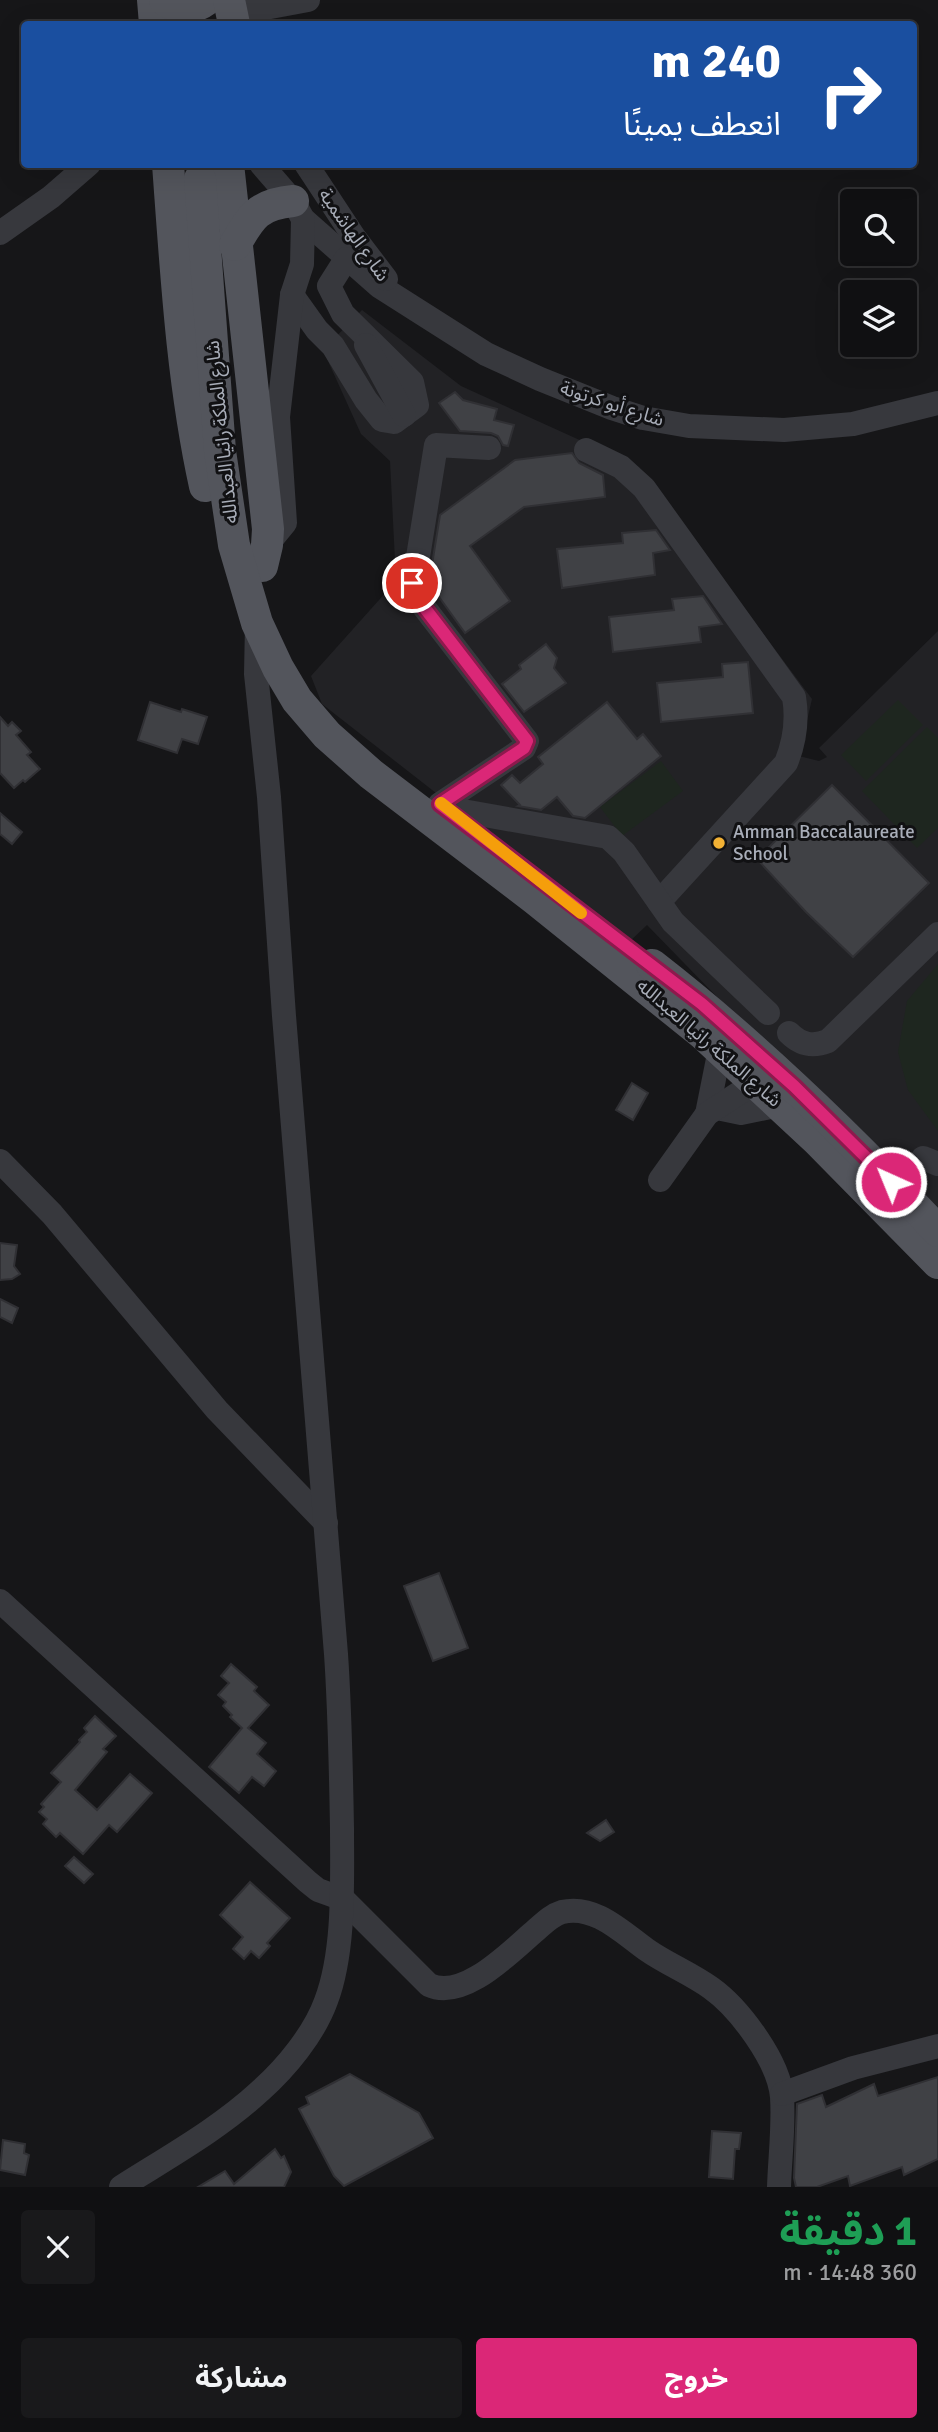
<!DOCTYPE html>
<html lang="ar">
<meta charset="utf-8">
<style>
:root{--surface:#101012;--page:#19191b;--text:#f1f3f6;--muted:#9c9d9f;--line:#303032;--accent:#db2777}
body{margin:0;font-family:Signika,"Noto Sans Arabic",sans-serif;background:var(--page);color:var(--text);direction:rtl;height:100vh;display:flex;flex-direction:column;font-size:26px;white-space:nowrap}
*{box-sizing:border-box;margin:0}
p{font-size:23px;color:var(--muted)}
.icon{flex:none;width:38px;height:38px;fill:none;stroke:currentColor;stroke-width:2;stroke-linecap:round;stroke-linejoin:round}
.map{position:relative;height:2187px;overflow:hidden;direction:ltr}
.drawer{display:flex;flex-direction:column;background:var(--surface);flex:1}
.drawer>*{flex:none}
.guide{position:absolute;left:21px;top:21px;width:896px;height:147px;border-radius:7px;box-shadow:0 7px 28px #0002,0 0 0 2px var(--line);direction:rtl;background:#1a4fa0;color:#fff;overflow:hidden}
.tools{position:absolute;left:840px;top:189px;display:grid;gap:14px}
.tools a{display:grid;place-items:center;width:77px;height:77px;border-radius:7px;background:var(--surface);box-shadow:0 7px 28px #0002,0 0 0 2px var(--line);font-size:35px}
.pin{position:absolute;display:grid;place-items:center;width:60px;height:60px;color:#fff;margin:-30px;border:4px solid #fff;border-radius:50%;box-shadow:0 2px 7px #0007}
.me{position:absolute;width:77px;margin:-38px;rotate:316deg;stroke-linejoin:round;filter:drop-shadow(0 0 5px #0008)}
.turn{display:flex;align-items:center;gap:24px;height:147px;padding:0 21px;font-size:32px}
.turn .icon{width:91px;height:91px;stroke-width:2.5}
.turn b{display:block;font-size:49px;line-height:60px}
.round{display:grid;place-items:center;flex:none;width:74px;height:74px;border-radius:7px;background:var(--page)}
.overview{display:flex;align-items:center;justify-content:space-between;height:119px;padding:0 21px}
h1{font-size:42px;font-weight:700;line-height:52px;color:#1e9e55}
.action{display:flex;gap:14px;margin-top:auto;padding:14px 21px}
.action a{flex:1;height:80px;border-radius:7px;background:var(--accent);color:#fff;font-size:28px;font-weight:700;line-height:80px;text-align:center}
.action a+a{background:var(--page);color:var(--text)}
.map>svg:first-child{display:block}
.built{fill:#222225}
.green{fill:#1e261f}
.building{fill:#404145;stroke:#303034;stroke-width:2}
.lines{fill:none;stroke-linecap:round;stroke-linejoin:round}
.minor{stroke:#37383d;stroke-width:24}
.major{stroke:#53555c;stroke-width:32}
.route-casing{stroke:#8e194d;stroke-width:18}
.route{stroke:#db2777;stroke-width:12}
.slow{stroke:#f59e0b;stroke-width:12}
.poi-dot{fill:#f2b134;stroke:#111113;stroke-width:2.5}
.labels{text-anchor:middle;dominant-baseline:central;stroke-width:6;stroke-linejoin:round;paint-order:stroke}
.street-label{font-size:19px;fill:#a8adb8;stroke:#111113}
.poi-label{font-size:19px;fill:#a8adb8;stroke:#111113;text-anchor:start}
</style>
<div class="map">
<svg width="938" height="2187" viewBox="0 0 938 2187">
<rect width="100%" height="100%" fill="#161618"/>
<polygon class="built" points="362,310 461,386 639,467 812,699 799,756 819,761 827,757 819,748 938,631 938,1224 647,925 628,943 322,704 311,676 396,581 390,461 361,434 323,350"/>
<g class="green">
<polygon points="898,700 923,725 866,781 841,755"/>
<polygon points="927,727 938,738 938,828 917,848 862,791"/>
<polygon points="661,761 683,791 622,836 600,807"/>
<polygon points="938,964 938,1131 908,1090 898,1052 907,1001"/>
</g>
<g class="building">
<polygon points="455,392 463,400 497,409 494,420 514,425 508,446 503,445 498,436 491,433 460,431 439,403"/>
<polygon points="572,453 579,463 603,475 605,497 524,507 470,546 510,601 465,633 429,583 440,515 515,460"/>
<polygon points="656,530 670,550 653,553 655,575 562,588 557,549 623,543 622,533"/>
<polygon points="703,596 722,624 699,627 701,642 613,652 609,617 674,610 672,599"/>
<polygon points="546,644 557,658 554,668 566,683 524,712 502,684 521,669 519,665"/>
<polygon points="748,662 753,713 661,722 657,683 723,677 722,664"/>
<polygon points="150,702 181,712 182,709 207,717 198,744 182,739 177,753 138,740"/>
<polygon points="607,702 637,739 643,734 661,756 585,818 573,816 557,797 541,810 518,806 520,805 501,785 512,775 520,783 543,764 538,757"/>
<polygon points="0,717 8,726 12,722 21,731 16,735 31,752 27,755 40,769 25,782 23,780 14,788 0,773"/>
<polygon points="832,785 929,883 853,957 806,912 757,859"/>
<polygon points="0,813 22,832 12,844 0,834"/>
<polygon points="632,1083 648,1093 633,1120 616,1110"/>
<polygon points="0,1243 17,1245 14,1266 20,1274 12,1279 0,1280"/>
<polygon points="0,1299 18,1308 12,1323 0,1317"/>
<polygon points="439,1573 468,1648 433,1661 404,1586"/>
<polygon points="231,1664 257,1687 254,1691 269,1705 248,1728 266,1743 257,1754 276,1771 264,1786 252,1777 239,1793 209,1767 242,1728 230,1717 232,1715 223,1706 226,1702 218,1695 229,1683 221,1676"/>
<polygon points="95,1716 116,1736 103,1749 107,1752 75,1790 97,1810 130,1774 152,1793 117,1832 109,1825 83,1854 60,1833 56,1837 43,1824 47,1819 39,1812 44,1807 41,1804 61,1782 51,1773 80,1742 79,1740 87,1732 84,1728"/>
<polygon points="606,1820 614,1832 600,1841 587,1833"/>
<polygon points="74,1857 93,1874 84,1883 65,1866"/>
<polygon points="250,1882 290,1918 267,1943 270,1946 259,1958 251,1951 244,1959 233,1949 243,1937 220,1915"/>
<polygon points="350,2074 419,2113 433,2138 344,2186 334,2176 299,2109 309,2104 306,2097"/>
<polygon points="938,2077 938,2159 904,2175 902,2167 850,2186 848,2176 817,2187 796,2187 794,2178 797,2104 822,2095 826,2107 874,2084 878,2096"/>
<polygon points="712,2131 741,2133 739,2149 735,2149 733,2179 709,2177"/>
<polygon points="3,2140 25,2144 24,2153 29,2155 25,2175 0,2170"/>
<polygon points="275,2149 281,2158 284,2156 291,2172 284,2187 198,2187 225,2171 234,2184"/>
</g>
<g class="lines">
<g class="minor">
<polyline points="233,14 308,0"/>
<polyline points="261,164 293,201 303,219 379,286 486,354 540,379 612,408 643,418 689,426 784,430 853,424 938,403"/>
<polyline points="306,164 354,237 386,279"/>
<polyline points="0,233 51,197 89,164"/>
<polyline points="292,295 317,330 333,346 366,400 382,420 394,422 417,405 412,382 343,314 329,286 346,259"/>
<polyline points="366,345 404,415"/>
<path d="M586 450 621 467 644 488 794 697C798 721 795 741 786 763L659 902"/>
<polyline points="267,545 285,523 278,417 292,295 302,264 303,219"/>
<polyline points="440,804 524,748 527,741 417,598 413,588 436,445 489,448"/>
<polyline points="446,808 608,837 624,852 673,922 768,1013"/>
<path d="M789 1033C801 1045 813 1047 828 1041L938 934"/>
<polyline points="717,1108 741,1113 780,1105"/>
<polyline points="707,1114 720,1049"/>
<polyline points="923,1158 938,1164"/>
<polyline points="0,1161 52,1214 217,1410 326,1523"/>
<polyline points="660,1180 707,1114 756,1082"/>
<path d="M0 1601 308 1882 318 1890 343 1899 429 1985C464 2001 510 1952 536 1930 544 1923 552 1915 562 1912 595 1904 623 1933 647 1950 667 1964 690 1973 711 1988 739 2008 779 2061 782 2097 784 2126 780 2157 779 2187"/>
<polyline points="782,2094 853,2068 938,2046"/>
<path d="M121 2187C168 2157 219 2129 260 2091 286 2068 314 2034 326 2001 345 1951 342 1882 342 1828 341 1770 340 1712 336 1654L284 1016 269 797 256 674 257 624"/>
</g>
<g class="major">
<polyline points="153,0 155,24"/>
<path d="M165 0C179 9 193 10 206 0"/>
<polyline points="229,0 234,24"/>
<path d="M168 164C176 272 182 381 205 486"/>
<polyline points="228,164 268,529 267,545 262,566"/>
<polyline points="200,179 220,451 234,545 257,623 278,668 297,700 327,735 371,774 535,899 703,1034 817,1140 938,1263"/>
<path d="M235 245C251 216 259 204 293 201"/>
<path d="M652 965C755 1045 849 1136 938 1231"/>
</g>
</g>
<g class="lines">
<g class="route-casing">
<polyline id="route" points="412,583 417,598 527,741 524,748 440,804 702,1004 794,1086 891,1182"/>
</g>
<use href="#route" class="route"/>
<polyline class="slow" points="441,803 581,913"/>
</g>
<circle class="poi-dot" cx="719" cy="843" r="7"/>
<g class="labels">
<g class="street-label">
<text transform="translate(354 235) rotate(55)">شارع الهاشمية</text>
<text transform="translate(612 404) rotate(18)">شارع أبو كرتونة</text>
<text transform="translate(222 432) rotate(-96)">شارع الملكة رانيا العبدالله</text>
<text transform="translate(709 1043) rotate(41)">شارع الملكة رانيا العبدالله</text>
</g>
<g class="poi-label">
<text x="733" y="832">Amman Baccalaureate<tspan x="733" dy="22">School</tspan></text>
</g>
</g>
</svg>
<div class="tools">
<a><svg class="icon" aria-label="search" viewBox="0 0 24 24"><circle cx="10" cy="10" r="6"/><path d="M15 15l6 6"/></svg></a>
<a><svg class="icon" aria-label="layers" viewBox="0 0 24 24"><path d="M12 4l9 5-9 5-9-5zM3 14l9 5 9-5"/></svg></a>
</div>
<div class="pin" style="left:412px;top:583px;background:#d93025"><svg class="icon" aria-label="arrive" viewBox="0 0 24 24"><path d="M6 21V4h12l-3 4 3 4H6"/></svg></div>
<svg class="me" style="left:891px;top:1182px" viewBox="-20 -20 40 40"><circle r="17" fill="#db2777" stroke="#fff" stroke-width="3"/><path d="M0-11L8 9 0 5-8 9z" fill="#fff"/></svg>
<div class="guide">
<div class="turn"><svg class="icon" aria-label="right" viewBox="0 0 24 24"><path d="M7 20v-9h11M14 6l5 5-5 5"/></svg><div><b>240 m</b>انعطف يمينًا</div></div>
</div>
</div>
<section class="drawer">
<div class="overview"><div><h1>1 دقيقة</h1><p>360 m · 14:48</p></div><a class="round"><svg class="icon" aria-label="close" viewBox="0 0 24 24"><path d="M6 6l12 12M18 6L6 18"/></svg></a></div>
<div class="action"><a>خروج</a><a>مشاركة</a></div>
</section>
